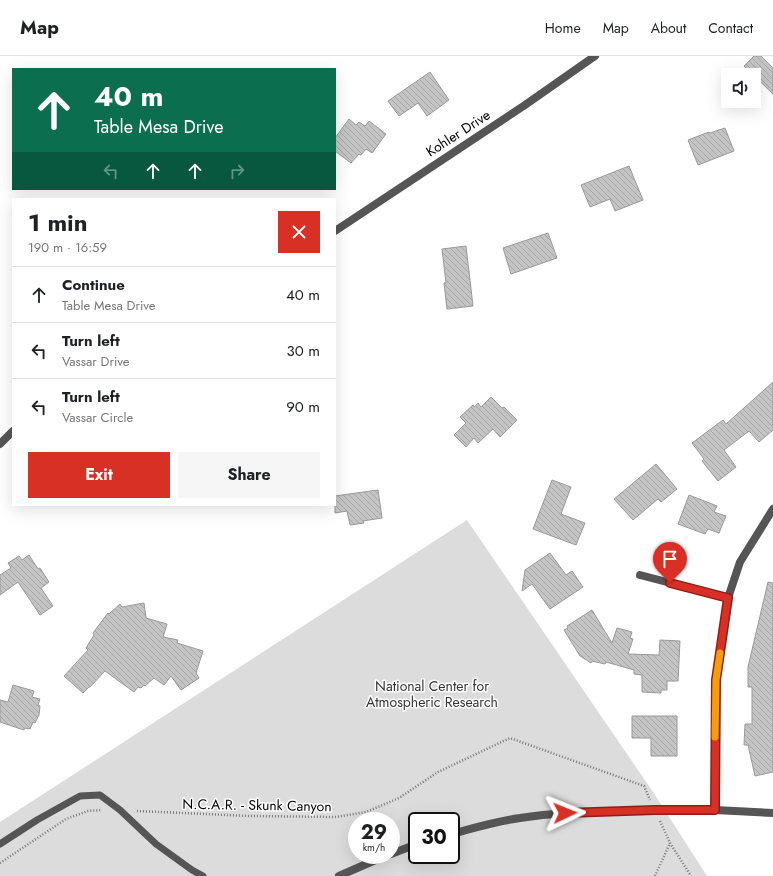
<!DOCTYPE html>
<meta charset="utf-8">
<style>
:root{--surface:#fff;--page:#f6f6f6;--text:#202124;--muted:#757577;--line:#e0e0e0;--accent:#d93025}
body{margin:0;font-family:Jost,sans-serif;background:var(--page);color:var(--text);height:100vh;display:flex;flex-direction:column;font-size:15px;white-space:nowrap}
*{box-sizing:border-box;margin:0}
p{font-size:13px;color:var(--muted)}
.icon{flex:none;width:22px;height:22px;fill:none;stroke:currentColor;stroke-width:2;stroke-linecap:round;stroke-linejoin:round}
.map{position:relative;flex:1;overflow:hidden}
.sheet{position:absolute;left:12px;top:142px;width:324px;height:308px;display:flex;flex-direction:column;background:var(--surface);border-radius:0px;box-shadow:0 4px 16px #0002}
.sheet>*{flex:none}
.top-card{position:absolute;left:12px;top:12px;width:324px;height:122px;border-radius:0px;box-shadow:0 4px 16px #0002;background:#0b6e4f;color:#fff;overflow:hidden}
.buttons{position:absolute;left:721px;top:12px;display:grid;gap:8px}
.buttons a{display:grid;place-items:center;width:40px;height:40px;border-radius:0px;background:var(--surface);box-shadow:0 4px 16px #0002;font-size:20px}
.speed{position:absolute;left:348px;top:756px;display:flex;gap:8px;font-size:20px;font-weight:700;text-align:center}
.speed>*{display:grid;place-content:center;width:52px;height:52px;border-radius:50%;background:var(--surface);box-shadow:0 4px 16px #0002;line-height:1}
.speed small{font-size:10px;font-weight:400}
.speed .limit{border:2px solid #111;border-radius:6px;background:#fff;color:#111}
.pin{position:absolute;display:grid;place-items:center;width:34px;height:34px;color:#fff;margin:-41px -17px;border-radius:50% 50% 50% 0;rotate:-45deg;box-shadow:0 0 4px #0007}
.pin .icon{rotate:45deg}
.me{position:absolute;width:44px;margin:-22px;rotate:88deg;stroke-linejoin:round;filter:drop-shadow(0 0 3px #0008)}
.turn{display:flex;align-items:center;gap:14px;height:84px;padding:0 16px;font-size:18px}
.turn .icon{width:52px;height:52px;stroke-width:2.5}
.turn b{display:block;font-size:28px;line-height:34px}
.lanes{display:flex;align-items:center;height:38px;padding:0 16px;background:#0003;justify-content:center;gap:20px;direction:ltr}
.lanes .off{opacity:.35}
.round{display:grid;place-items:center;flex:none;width:42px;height:42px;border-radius:0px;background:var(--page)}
.head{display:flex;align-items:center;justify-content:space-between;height:68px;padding:0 16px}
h1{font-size:24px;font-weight:700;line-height:30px}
.action{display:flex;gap:8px;margin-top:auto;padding:8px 16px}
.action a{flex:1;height:46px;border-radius:0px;background:var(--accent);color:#fff;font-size:16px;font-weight:700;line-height:46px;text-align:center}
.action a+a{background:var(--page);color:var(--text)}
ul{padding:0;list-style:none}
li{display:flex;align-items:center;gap:12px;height:56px;padding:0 16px;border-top:1px solid var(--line)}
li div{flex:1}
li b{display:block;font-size:15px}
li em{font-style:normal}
header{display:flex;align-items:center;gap:24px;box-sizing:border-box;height:56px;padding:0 20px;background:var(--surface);border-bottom:1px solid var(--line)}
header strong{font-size:19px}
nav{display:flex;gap:22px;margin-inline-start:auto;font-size:14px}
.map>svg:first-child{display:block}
.park{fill:#dcdcdc;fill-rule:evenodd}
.building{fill:url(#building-back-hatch);stroke:#999}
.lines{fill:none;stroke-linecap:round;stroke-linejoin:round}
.path{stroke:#777;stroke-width:2.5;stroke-dasharray:1 2;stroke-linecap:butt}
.service{stroke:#555;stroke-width:7}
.minor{stroke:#555;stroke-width:8}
.tertiary{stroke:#555;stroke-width:8}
.route-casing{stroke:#8d1f18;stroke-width:10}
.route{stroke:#d93025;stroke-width:7}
.slow{stroke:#f59e0b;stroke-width:7}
.labels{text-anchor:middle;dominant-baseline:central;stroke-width:3;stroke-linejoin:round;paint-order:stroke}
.street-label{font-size:14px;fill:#000;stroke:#fff}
.park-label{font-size:14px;fill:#333;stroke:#fff}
</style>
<header>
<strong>Map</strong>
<nav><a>Home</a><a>Map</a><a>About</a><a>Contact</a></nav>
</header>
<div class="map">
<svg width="773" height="820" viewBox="0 0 773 820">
<defs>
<pattern id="building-back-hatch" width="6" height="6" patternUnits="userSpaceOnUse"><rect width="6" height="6" fill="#c4c4c4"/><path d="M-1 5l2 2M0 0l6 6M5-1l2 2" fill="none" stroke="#a7a7a7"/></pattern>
</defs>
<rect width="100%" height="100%" fill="#fff"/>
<path class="park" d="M467 464 653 736 707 820H0V766ZM357 765H391V799H357ZM417 765H451V799H417Z"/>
<g class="building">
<polygon points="754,0 761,0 773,12 773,38 744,10"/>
<polygon points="430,16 449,44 427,60 418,47 399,60 388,45"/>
<polygon points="349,63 356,69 359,66 365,70 369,65 386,78 372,97 366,93 361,99 359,98 351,107 335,95 335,82"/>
<polygon points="725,72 734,95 698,109 688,84 709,76 710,77"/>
<polygon points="629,110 643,144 615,155 610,143 590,151 581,129"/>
<polygon points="548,177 557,202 511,218 503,192"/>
<polygon points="466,190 473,250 447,253 444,227 446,227 442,193"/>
<polygon points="773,326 773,374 759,386 749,375 724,394 736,411 718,425 702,405 704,403 692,387 723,364 726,368"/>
<polygon points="491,341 502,352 504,351 517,364 500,381 493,373 478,387 474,382 466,391 454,379 466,367 460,361 473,349 474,351 478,347 481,351"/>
<polygon points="656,408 677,433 661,446 658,443 633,464 614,443"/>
<polygon points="552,424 571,431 561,458 585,467 576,489 533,473"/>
<polygon points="378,434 382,462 363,465 364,467 350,469 347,455 335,457 335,440"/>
<polygon points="689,439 717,450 714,456 726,460 719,477 708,473 705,478 678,468"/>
<polygon points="550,497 566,519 572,515 583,531 550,553 532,528 522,535 525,514"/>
<polygon points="29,499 38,513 40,512 49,526 41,532 53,550 40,559 18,526 0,539 0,519 11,512 8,507 19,500 22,504"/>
<polygon points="768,526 773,527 773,716 755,720 748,689 744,689 745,668 752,668 752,631 748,631 748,611"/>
<polygon points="144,547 146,562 167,568 163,581 178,584 177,587 203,595 196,617 199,622 181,634 171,620 164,629 154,622 145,630 144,629 141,632 138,631 134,636 105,615 90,631 89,631 83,637 64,620 88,594 86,592 94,579 93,577 108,557 109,558 120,548 122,551"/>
<polygon points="592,554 612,587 617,572 632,576 630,582 633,583 628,598 659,599 660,584 680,585 678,625 667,625 667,634 661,634 661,637 642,636 642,619 634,618 634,614 606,606 605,608 592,605 591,607 580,600 564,574 568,572 567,570"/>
<polygon points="13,629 34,635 32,641 40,643 38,649 40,650 39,659 35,667 33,666 30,673 25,672 24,674 0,666 0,644 8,646"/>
<polygon points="632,660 677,660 677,700 651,700 651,682 632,682"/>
</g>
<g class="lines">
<g class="path">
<polyline points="137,755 250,760 336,761 366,756 399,742 438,716 510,682 644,730 650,744"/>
<polyline points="660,765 670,787 691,820"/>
<polyline points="0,807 66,763 88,755 102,754"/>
<polyline points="655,820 670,787"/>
</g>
<polyline class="service" points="0,788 37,764 80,740 100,739 120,754 156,788 192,814 203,820"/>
<g class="minor">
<polyline points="335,175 525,49 595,0"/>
<polyline points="0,388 13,375"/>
<polyline points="640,519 728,542"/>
<polyline points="715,754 716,624 728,542 740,506 773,453"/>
<path d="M451 778C474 772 497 765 520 762 564 755 610 756 655 754"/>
<polyline points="391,798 417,788"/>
<polyline points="339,820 387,799"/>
</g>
<polyline class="tertiary" points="655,754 715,754 773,757"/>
</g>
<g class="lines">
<g class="route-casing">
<polyline id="route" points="565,757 655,754 715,754 716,624 728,542 670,527"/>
</g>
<use href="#route" class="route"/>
<polyline class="slow" points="715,681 716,624 720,597"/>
</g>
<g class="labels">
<g class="street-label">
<text transform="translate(458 77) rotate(-33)">Kohler Drive</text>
<text transform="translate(257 749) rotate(1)">N.C.A.R. - Skunk Canyon</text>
</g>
<g class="park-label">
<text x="432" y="630">National Center for<tspan x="432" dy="16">Atmospheric Research</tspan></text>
</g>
</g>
</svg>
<div class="buttons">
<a><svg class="icon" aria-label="sound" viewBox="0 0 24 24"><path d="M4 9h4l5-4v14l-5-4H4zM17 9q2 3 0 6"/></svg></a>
</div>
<div class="speed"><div>29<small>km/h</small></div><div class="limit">30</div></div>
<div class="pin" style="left:670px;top:527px;background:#d93025"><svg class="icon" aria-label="arrive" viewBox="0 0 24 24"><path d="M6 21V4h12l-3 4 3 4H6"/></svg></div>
<svg class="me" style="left:565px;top:757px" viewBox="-20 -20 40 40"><path d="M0-17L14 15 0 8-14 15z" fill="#d93025" stroke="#fff" stroke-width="4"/></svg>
<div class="top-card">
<div class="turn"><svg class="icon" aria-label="ahead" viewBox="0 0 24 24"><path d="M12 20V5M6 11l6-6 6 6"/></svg><div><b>40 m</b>Table Mesa Drive</div></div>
<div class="lanes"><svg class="icon off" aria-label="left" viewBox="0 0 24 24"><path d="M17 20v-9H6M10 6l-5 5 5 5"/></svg><svg class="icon" aria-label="ahead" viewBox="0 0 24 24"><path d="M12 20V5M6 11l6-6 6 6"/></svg><svg class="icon" aria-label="ahead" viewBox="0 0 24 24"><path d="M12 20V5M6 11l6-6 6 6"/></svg><svg class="icon off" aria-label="right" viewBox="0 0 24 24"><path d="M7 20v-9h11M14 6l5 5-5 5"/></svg></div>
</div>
<section class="sheet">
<div class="head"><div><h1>1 min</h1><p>190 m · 16:59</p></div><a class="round" style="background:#d93025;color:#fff"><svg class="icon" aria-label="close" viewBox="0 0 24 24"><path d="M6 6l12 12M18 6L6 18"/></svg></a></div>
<ul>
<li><svg class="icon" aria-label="ahead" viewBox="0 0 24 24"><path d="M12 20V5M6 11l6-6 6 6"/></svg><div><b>Continue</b><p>Table Mesa Drive</p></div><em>40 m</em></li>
<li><svg class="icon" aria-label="left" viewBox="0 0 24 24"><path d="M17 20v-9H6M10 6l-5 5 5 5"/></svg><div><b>Turn left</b><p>Vassar Drive</p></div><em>30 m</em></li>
<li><svg class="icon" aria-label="left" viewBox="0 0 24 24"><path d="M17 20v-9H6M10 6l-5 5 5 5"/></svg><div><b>Turn left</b><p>Vassar Circle</p></div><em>90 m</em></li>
</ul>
<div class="action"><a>Exit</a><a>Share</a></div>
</section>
</div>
